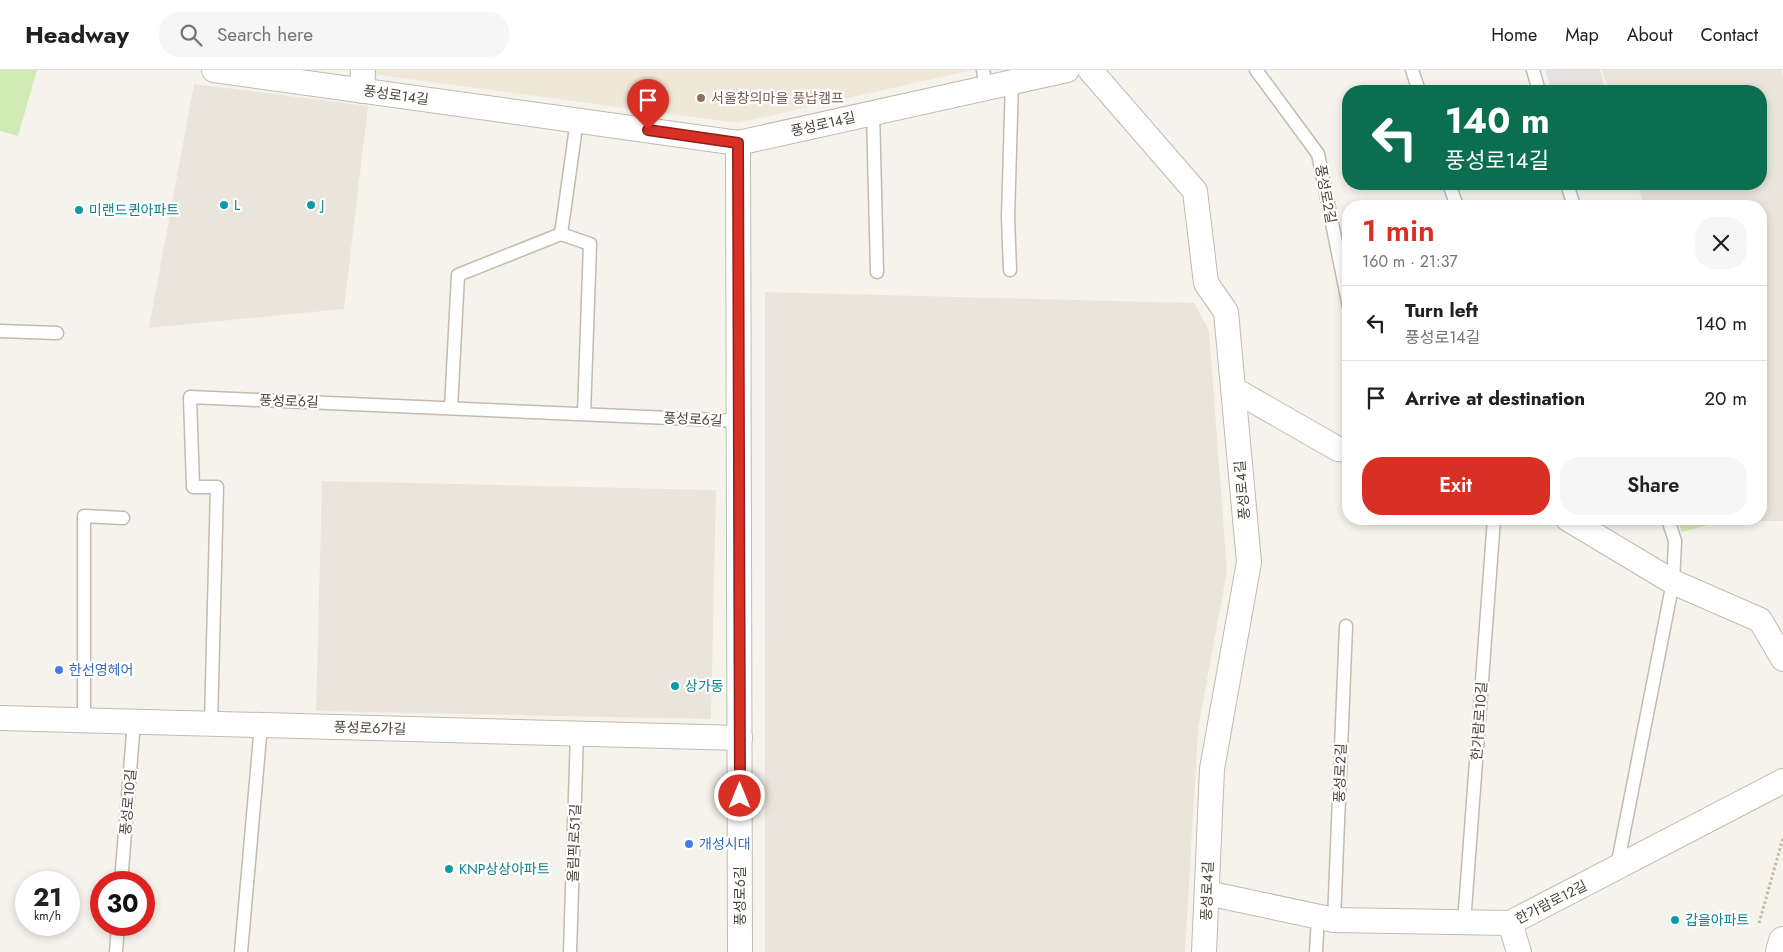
<!DOCTYPE html>
<meta charset="utf-8">
<style>
:root{--surface:#fff;--page:#f6f6f6;--text:#202124;--muted:#757577;--line:#e0e0e0;--accent:#d93025}
body{margin:0;font-family:Jost,"Noto Sans KR",sans-serif;background:var(--page);color:var(--text);height:100vh;display:flex;flex-direction:column;font-size:19px;white-space:nowrap}
*{box-sizing:border-box;margin:0}
p{font-size:16px;color:var(--muted)}
.icon{flex:none;width:28px;height:28px;fill:none;stroke:currentColor;stroke-width:2;stroke-linecap:round;stroke-linejoin:round}
.map{position:relative;flex:1;overflow:hidden}
.panel{position:absolute;left:1342px;top:130px;width:425px;height:325px;display:flex;flex-direction:column;background:var(--surface);border-radius:20px;box-shadow:0 2px 8px #0003}
.panel>*{flex:none}
.guide{position:absolute;left:1342px;top:15px;width:425px;height:105px;border-radius:20px;box-shadow:0 2px 8px #0003;background:#0b6e4f;color:#fff;overflow:hidden}
.speed{position:absolute;left:15px;top:801px;display:flex;gap:10px;font-size:25px;font-weight:700;text-align:center}
.speed>*{display:grid;place-content:center;width:65px;height:65px;border-radius:50%;background:var(--surface);box-shadow:0 2px 8px #0003;line-height:1}
.speed small{font-size:12px;font-weight:400}
.speed .limit{border:8px solid #d22;background:#fff;color:#111}
.pin{position:absolute;display:grid;place-items:center;width:42px;height:42px;color:#fff;margin:-51px -21px;border-radius:50% 50% 50% 0;rotate:-45deg;box-shadow:0 0 5px #0007}
.pin .icon{rotate:45deg}
.me{position:absolute;width:55px;margin:-28px;rotate:0deg;stroke-linejoin:round;filter:drop-shadow(0 0 4px #0008)}
.turn{display:flex;align-items:center;gap:18px;height:105px;padding:0 20px;font-size:22px}
.turn .icon{width:65px;height:65px;stroke-width:2.5}
.turn b{display:block;font-size:35px;line-height:42px}
.round{display:grid;place-items:center;flex:none;width:52px;height:52px;border-radius:20px;background:var(--page)}
.summary{display:flex;align-items:center;justify-content:space-between;height:85px;padding:0 20px}
h1{font-size:30px;font-weight:600;line-height:38px;color:var(--accent)}
.action{display:flex;gap:10px;margin-top:auto;padding:10px 20px}
.action a{flex:1;height:58px;border-radius:20px;background:var(--accent);color:#fff;font-size:20px;font-weight:600;line-height:58px;text-align:center}
.action a+a{background:var(--page);color:var(--text)}
ul{padding:0;list-style:none}
li{display:flex;align-items:center;gap:15px;height:75px;padding:0 20px;border-top:1px solid var(--line)}
li div{flex:1}
li b{display:block;font-size:19px}
li em{font-style:normal}
header{display:flex;align-items:center;gap:30px;box-sizing:border-box;height:70px;padding:0 25px;background:var(--surface);border-bottom:1px solid var(--line)}
header strong{font-size:24px}
nav{display:flex;gap:28px;margin-inline-start:auto;font-size:18px}
.search{width:350px;height:45px;background:var(--page);display:flex;align-items:center;gap:12px;box-sizing:border-box;padding:0 18px;border-radius:20px;color:var(--muted);font-size:19px}
.map>svg:first-child{display:block}
.residential{fill:#eae5da}
.education{fill:#efe8d6}
.green{fill:#d2eab5}
.parking{fill:#e5e3e0}
.lines{fill:none;stroke-linecap:round;stroke-linejoin:round}
.service-casing{stroke:#c2bbae;stroke-width:15}
.minor-casing{stroke:#c2bbae;stroke-width:26}
.tertiary-casing{stroke:#c2bbae;stroke-width:30}
.path{stroke:#c4b79f;stroke-width:3;stroke-dasharray:2.5 2.5;stroke-linecap:butt}
.service{stroke:#fff;stroke-width:12}
.minor{stroke:#fff;stroke-width:24}
.tertiary{stroke:#fff;stroke-width:28}
.route-casing{stroke:#8d1f18;stroke-width:12}
.route{stroke:#d93025;stroke-width:9}
.education-dot{fill:#8d6e63;stroke:#fff;stroke-width:2}
.culture-dot{fill:#0f9aa8;stroke:#fff;stroke-width:2}
.shop-dot{fill:#3f7fe0;stroke:#fff;stroke-width:2}
.labels{text-anchor:middle;dominant-baseline:central;stroke-width:4.5;stroke-linejoin:round;paint-order:stroke}
.street-label{font-size:14px;fill:#4b4439;stroke:#fff}
.education-label{font-size:14px;fill:#785e54;stroke:#fff;text-anchor:start}
.culture-label{font-size:14px;fill:#0d838f;stroke:#fff;text-anchor:start}
.shop-label{font-size:14px;fill:#366cbe;stroke:#fff;text-anchor:start}
</style>
<header>
<strong>Headway</strong>
<div class="search"><svg class="icon" aria-label="search" viewBox="0 0 24 24"><circle cx="10" cy="10" r="6"/><path d="M15 15l6 6"/></svg>Search here</div>
<nav><a>Home</a><a>Map</a><a>About</a><a>Contact</a></nav>
</header>
<div class="map">
<svg width="1783" height="882" viewBox="0 0 1783 882">
<rect width="100%" height="100%" fill="#f6f3ec"/>
<g class="residential">
<polygon points="1602,0 1782,0 1783,10 1783,451 1744,451 1744,449 1761,449 1761,136 1644,136 1637,114 1761,114 1761,21 1609,21"/>
<polygon points="194,14 368,36 344,239 149,258"/>
<polygon points="765,222 1194,233 1209,261 1227,501 1198,659 1185,882 765,882"/>
<polygon points="322,411 716,420 711,649 316,641"/>
</g>
<polygon class="education" points="373,0 972,0 738,53 372,4"/>
<g class="green">
<polygon points="0,0 37,0 18,66 0,61"/>
<polygon points="1678,449 1722,449 1723,451 1682,462"/>
</g>
<polygon class="parking" points="1545,0 1600,0 1606,21 1552,21"/>
<g class="lines">
<g class="service-casing">
<g id="service">
<polyline points="983,0 986,17"/>
<polyline points="1256,0 1318,84 1349,237"/>
<polyline points="1412,0 1419,21"/>
<polyline points="1533,0 1539,21"/>
<polyline points="873,42 877,202"/>
<polyline points="577,50 561,164 590,174 584,344"/>
<polyline points="1449,114 1457,136"/>
<polyline points="1567,114 1574,136"/>
<polyline points="1010,200 1008,147 1012,11"/>
<polyline points="0,261 57,263"/>
<polyline points="451,338 458,205 561,164"/>
<polyline points="84,650 84,446 123,448"/>
<polyline points="211,654 217,417 193,417 190,327 739,351"/>
<polyline points="1617,797 1673,512 1675,471 1668,449"/>
<polyline points="121,812 134,652"/>
<polyline points="1334,850 1346,556"/>
<polyline points="1464,853 1494,449"/>
<polyline points="116,882 118,855"/>
<polyline points="241,882 261,655"/>
<polyline points="570,882 577,664"/>
<polyline points="1316,882 1318,847"/>
</g>
</g>
<g class="minor-casing">
<g id="minor">
<polyline points="214,0 738,73 1067,0"/>
<polyline points="1090,0 1195,121 1206,213 1226,242 1249,492 1212,699 1204,882"/>
<polyline points="362,21 363,0"/>
<polyline points="738,73 740,882"/>
<polyline points="1233,319 1338,379 1349,380"/>
<polyline points="1568,449 1673,512 1760,550 1783,589"/>
<polyline points="0,648 740,668"/>
<polyline points="1207,823 1334,850 1510,853 1783,711"/>
<polyline points="1510,853 1519,882"/>
</g>
</g>
<g class="tertiary-casing">
<polyline id="tertiary" points="1780,882 1783,871"/>
</g>
<polyline class="path" points="1759,853 1783,768"/>
<use href="#service" class="service"/>
<use href="#minor" class="minor"/>
<use href="#tertiary" class="tertiary"/>
</g>
<g class="lines">
<g class="route-casing">
<polyline id="route" points="648,60 738,73 740,726"/>
</g>
<use href="#route" class="route"/>
</g>
<circle class="education-dot" cx="701" cy="28" r="5"/>
<g class="culture-dot">
<circle cx="224" cy="135" r="5"/>
<circle cx="311" cy="135" r="5"/>
<circle cx="79" cy="140" r="5"/>
<circle cx="675" cy="616" r="5"/>
<circle cx="449" cy="799" r="5"/>
<circle cx="1675" cy="850" r="5"/>
</g>
<g class="shop-dot">
<circle cx="59" cy="600" r="5"/>
<circle cx="689" cy="774" r="5"/>
</g>
<g class="labels">
<g class="street-label">
<text transform="translate(396 25) rotate(8)">풍성로14길</text>
<text transform="translate(823 54) rotate(-13)">풍성로14길</text>
<text transform="translate(1326 124) rotate(79)">풍성로2길</text>
<text transform="translate(289 331) rotate(2)">풍성로6길</text>
<text transform="translate(693 349) rotate(3)">풍성로6길</text>
<text transform="translate(1242 420) rotate(-95)">풍성로4길</text>
<text transform="translate(1479 651) rotate(-86)">한가람로10길</text>
<text transform="translate(370 658) rotate(2)">풍성로6가길</text>
<text transform="translate(1340 703) rotate(-88)">풍성로2길</text>
<text transform="translate(128 732) rotate(-85)">풍성로10길</text>
<text transform="translate(574 773) rotate(-88)">올림픽로51길</text>
<text transform="translate(1207 821) rotate(-88)">풍성로4길</text>
<text transform="translate(740 826) rotate(-90)">풍성로6길</text>
<text transform="translate(1551 832) rotate(-27)">한가람로12길</text>
</g>
<g class="education-label">
<text x="711" y="28">서울창의마을 풍납캠프</text>
</g>
<g class="culture-label">
<text x="234" y="135">L</text>
<text x="321" y="135">J</text>
<text x="89" y="140">미랜드퀸아파트</text>
<text x="685" y="616">상가동</text>
<text x="459" y="799">KNP상상아파트</text>
<text x="1685" y="850">갑을아파트</text>
</g>
<g class="shop-label">
<text x="69" y="600">한선영헤어</text>
<text x="699" y="774">개성시대</text>
</g>
</g>
</svg>
<div class="speed"><div>21<small>km/h</small></div><div class="limit">30</div></div>
<div class="pin" style="left:648px;top:60px;background:#d93025"><svg class="icon" aria-label="arrive" viewBox="0 0 24 24"><path d="M6 21V4h12l-3 4 3 4H6"/></svg></div>
<svg class="me" style="left:740px;top:726px" viewBox="-20 -20 40 40"><circle r="17" fill="#d93025" stroke="#fff" stroke-width="3"/><path d="M0-11L8 9 0 5-8 9z" fill="#fff"/></svg>
<div class="guide">
<div class="turn"><svg class="icon" aria-label="left" viewBox="0 0 24 24"><path d="M17 20v-9H6M10 6l-5 5 5 5"/></svg><div><b>140 m</b>풍성로14길</div></div>
</div>
<section class="panel">
<div class="summary"><div><h1>1 min</h1><p>160 m · 21:37</p></div><a class="round"><svg class="icon" aria-label="close" viewBox="0 0 24 24"><path d="M6 6l12 12M18 6L6 18"/></svg></a></div>
<ul>
<li><svg class="icon" aria-label="left" viewBox="0 0 24 24"><path d="M17 20v-9H6M10 6l-5 5 5 5"/></svg><div><b>Turn left</b><p>풍성로14길</p></div><em>140 m</em></li>
<li><svg class="icon" aria-label="arrive" viewBox="0 0 24 24"><path d="M6 21V4h12l-3 4 3 4H6"/></svg><div><b>Arrive at destination</b></div><em>20 m</em></li>
</ul>
<div class="action"><a>Exit</a><a>Share</a></div>
</section>
</div>
